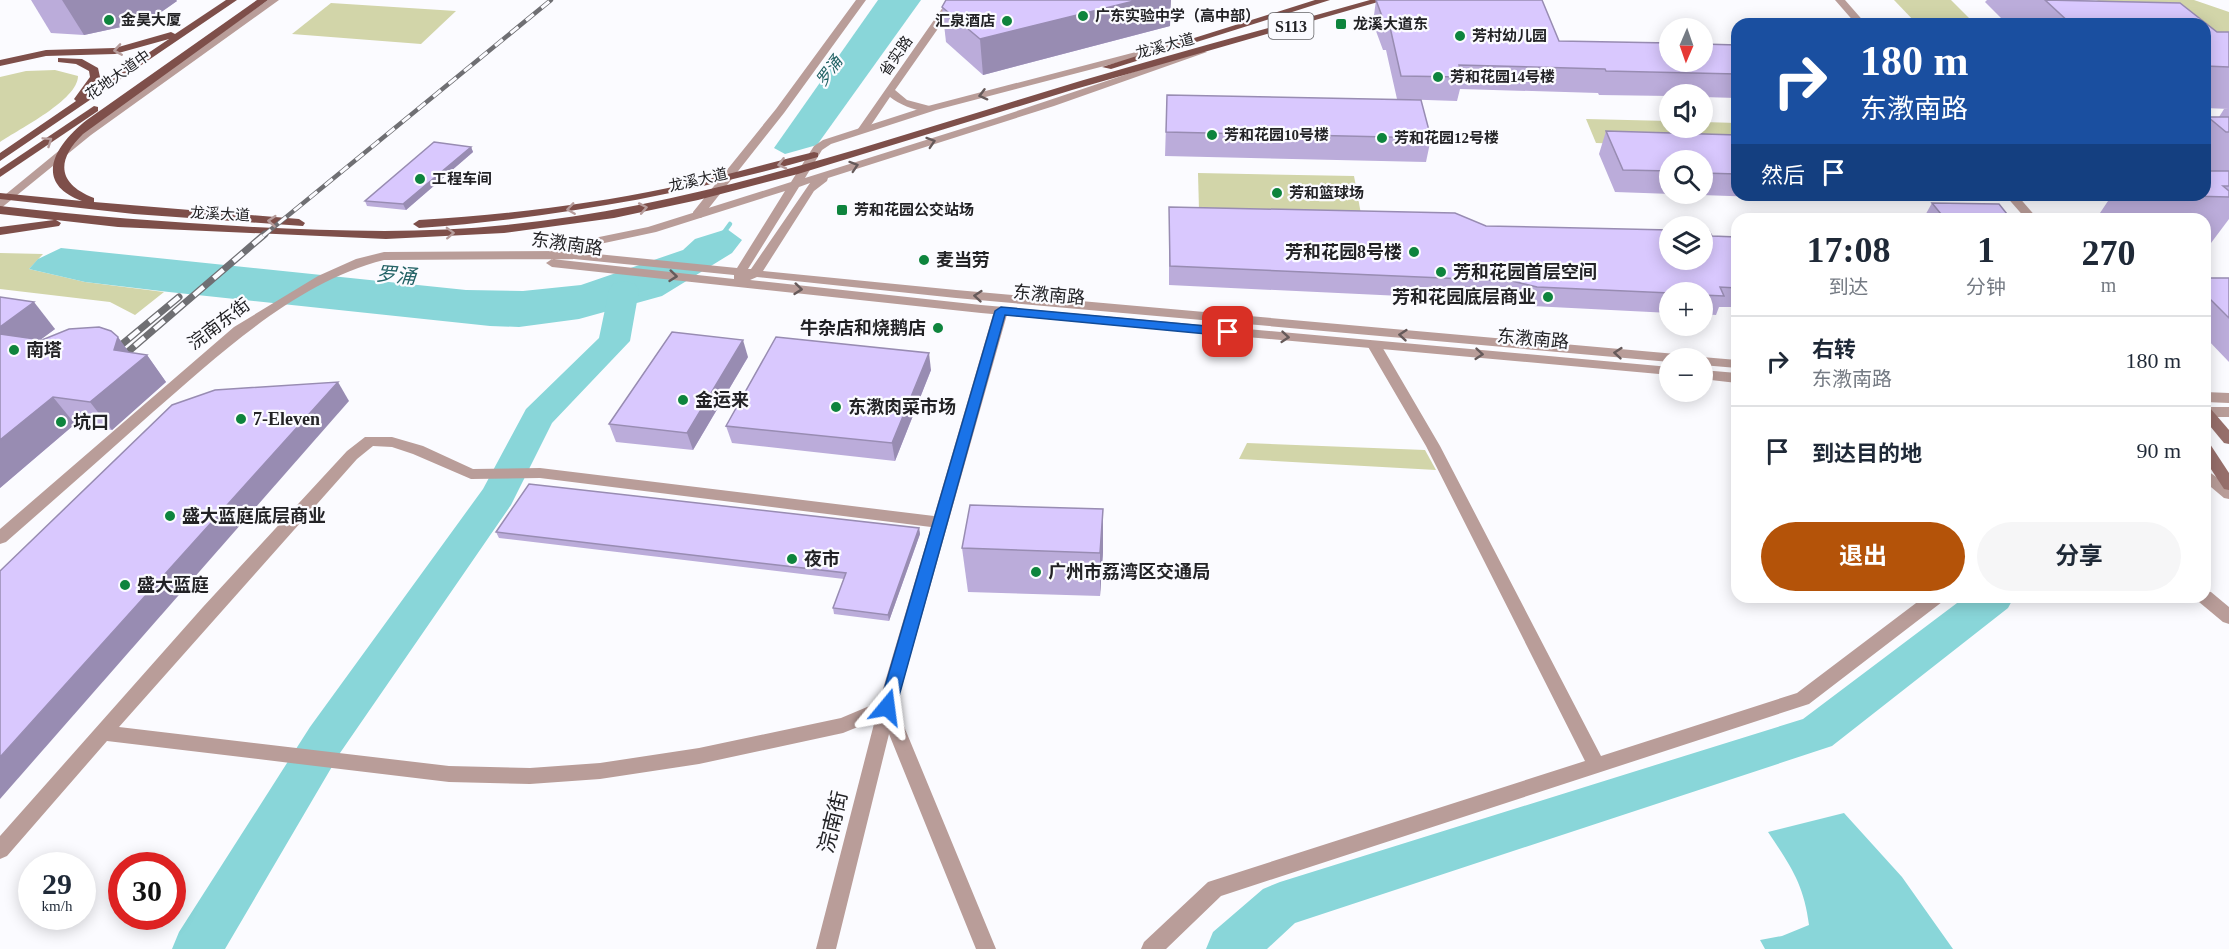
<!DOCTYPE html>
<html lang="zh">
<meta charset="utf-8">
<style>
:root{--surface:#fff;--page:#f6f6f7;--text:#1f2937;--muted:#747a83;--line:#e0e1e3;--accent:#b45309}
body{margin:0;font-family:"Times New Roman","Noto Sans SC",serif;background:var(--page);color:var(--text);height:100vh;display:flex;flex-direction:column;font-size:22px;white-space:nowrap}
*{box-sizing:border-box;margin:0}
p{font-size:20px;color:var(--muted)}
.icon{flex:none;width:33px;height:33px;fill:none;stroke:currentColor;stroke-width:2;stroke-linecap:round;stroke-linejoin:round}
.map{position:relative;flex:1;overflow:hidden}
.side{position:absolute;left:1731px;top:213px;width:480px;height:390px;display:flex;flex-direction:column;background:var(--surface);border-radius:18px;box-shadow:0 3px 15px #0003}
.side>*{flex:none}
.banner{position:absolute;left:1731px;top:18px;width:480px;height:183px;border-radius:18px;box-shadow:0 3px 15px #0003;background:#1a4fa0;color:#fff;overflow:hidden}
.needle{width:39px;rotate:182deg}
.fabs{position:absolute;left:1659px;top:18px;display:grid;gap:12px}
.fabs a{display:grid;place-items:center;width:54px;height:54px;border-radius:50%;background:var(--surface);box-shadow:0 3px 15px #0003;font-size:30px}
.speed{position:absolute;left:18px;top:852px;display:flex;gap:12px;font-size:30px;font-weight:700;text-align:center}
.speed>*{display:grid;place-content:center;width:78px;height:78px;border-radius:50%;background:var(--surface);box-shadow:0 3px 15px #0003;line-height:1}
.speed small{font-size:15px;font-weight:400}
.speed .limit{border:9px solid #d22;background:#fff;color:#111}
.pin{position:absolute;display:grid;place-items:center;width:51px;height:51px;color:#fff;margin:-26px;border-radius:12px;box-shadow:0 3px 9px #0006}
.me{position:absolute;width:66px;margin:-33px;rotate:16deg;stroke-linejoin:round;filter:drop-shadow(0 0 4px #0008)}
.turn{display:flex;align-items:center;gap:21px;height:126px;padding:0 30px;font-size:27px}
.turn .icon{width:78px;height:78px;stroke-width:2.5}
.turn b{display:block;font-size:42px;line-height:51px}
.then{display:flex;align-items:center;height:57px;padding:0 30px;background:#0003;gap:12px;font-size:22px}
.eta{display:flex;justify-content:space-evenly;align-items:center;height:102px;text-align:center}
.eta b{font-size:36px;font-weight:700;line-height:42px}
.cta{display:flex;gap:12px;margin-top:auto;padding:12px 30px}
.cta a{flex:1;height:69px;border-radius:36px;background:var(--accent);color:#fff;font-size:24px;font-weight:700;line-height:69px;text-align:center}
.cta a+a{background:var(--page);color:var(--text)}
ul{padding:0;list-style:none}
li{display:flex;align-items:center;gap:18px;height:90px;padding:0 30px;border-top:2px solid var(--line)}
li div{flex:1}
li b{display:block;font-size:22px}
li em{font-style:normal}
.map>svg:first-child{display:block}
.green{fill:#d2d5a9}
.water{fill:#89d6d9}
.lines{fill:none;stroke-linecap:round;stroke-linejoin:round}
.stream{stroke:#89d6d9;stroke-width:4.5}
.river{fill:#89d6d9;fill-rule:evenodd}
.minor{fill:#b99d99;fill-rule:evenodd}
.tertiary{fill:#b99d99;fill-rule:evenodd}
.secondary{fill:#976f6b;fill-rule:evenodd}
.primary{fill:#7e4f4a;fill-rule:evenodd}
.rail-far1-casing{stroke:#6f6f73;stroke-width:4.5}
.rail-casing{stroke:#6f6f73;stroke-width:7}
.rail-far1{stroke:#fbfbff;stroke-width:3;stroke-dasharray:10;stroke-linecap:butt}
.rail{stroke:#fbfbff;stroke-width:4.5;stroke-dasharray:13;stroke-linecap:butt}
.wall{fill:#bbacda;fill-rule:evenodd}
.shaded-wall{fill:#988cb2}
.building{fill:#d9c8fe;stroke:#988cb2;stroke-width:1.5}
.oneway{stroke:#b69c9b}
.oneway2{stroke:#665a5a}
.route{fill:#1a73e8;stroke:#114b97;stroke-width:1.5}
.poi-dot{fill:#0e843d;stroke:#fbfbff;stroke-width:2}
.labels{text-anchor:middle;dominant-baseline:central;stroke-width:4.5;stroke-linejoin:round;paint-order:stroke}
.far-poi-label{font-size:15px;font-weight:bold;fill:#232326;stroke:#fbfbff;text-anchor:start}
.far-street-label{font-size:15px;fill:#232326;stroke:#fbfbff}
.shield{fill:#fbfbff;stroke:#646467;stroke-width:1.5}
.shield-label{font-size:16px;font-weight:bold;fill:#232326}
.far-water-label{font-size:16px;font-style:italic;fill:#226265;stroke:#fbfbff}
.street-label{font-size:18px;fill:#232326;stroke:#fbfbff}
.poi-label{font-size:18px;font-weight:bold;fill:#232326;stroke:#fbfbff;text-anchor:start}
.water-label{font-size:20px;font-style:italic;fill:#226265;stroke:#fbfbff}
.near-street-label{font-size:21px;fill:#232326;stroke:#fbfbff}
</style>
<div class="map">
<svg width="2229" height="949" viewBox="0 0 2229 949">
<rect width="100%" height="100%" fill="#fbfbff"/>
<g class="green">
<polygon points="1894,0 1951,0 1975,24 1917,24"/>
<polygon points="2096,0 2194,0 2229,12 2229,54 2205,24 2154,24"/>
<polygon points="331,3 456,11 421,44 292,34"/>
<path d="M55 70 78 76C78 100 19 129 0 142V77L26 71Z"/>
<polygon points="1586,119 1669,121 1670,128 1702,128 1703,122 1737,123 1737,147 1596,143"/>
<polygon points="1198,173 1354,176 1361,214 1199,210"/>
<polygon points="0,253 43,254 29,269 85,282 164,292 135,315 110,302 0,289"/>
<polygon points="1247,443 1425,450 1436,470 1239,459"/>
</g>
<g class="water">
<polygon points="878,0 921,0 817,145 785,154 774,148"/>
<polygon points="727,229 742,240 732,253 662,296 579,319 519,327 490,326 169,292 85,282 29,269 38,259 61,248 466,290 523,291 581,285 683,250 695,239"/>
<path d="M1844 813 1902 877 1953 949H1765L1760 940 1782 936 1809 925C1804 884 1790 865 1768 832Z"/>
</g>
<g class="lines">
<polyline class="stream" points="722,235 730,224"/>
<g class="river">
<polygon points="624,281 635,284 639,290 630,341 552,423 511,505 340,753 225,949 172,949 179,932 310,727 483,489 526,409 599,338 609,290 613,284"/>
<polygon points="1965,597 2014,597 2008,608 1832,746 1295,923 1267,949 1206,949 1213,932 1263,889 1280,882 1803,719"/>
</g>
<g class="minor">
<polygon points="856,0 866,0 784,113 701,218 693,218 693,212 776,109"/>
<path d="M948 0H958L895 90 907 100 937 108C926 116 901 106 890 97L867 131H859L858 129Z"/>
<path d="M1001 307 1008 311 896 707 996 949H976L889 734 836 949H816L875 720 843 733 699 764 600 779 530 784 449 782 107 741 7 856 0 859V836L203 607 347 451 365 437H392L423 446 473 469 540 468 934 516 994 311ZM373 446 392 447 413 454 471 479 540 478 931 527 879 702 841 718 699 748 600 763 530 768 449 766 119 727 357 459Z"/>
<polygon points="1374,341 1381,345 1440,446 1601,756 1797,693 1924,597 1944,597 1942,602 1809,704 1221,896 1166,949 1141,949 1144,942 1208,882 1585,761 1426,446 1367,345"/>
<polygon points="2205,591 2211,592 2229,607 2229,624 2223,622 2199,602 2197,597 2205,597"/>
</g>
<g class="tertiary">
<polygon points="268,0 279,0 91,135 0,209 0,199 83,131"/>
<polygon points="1835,0 1845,0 1866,24 1856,24"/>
<path d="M1182 40 1187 43 1185 45 936 110 831 144 822 150 805 178 996 118 1199 50 1207 52 1054 106 828 178 827 181 814 191 763 271 956 290 1676 354 1683 358H1670V362L956 298 757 277 750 280 981 305 1670 367V375L981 313 552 267 546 263 552 259 734 279V275L574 259 384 260C296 282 220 354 153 412 104 456 55 499 6 542L0 544V529L234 327 318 276 356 259 384 252 562 251 558 248 560 245 648 227 791 182 814 146 823 140 928 106ZM810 183 751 269H748L799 187ZM785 191 737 268 567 251 656 232Z"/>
<polygon points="2005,195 2017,195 2038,219 2026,219"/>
<polygon points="1702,357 1737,360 1737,368 1702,365 1702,358 1697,358"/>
<polygon points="1702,370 1737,373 1737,383 1702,379"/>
<polygon points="2205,392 2229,393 2229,403 2205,402"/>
<rect x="2205" y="407" width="24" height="10"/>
<polygon points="2205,469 2229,486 2229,499 2224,498 2205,482"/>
</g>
<g class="secondary">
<polygon points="2205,406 2210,408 2229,430 2229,444 2224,443 2205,420"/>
<polygon points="2205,443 2210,444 2229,473 2229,490 2224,489 2205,460"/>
</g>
<g class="primary">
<polygon points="226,0 237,0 0,161 0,153 76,101 74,99 90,77 89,71 76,64 58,62 58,58 82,59 98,68 100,77 89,93 169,39 115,54 46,56 0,66 0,60 46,50 115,48 171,32 175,34"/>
<path d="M257 0H268L83 134C56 160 57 184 94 198V202L299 219 305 223 303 226 134 214 0 199V193L82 201C28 181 60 139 91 117Z"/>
<polygon points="1315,0 1330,0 1111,69 1102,67"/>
<path d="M1370 0H1385L1072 90 798 174 698 200 614 218 504 233 386 239 118 227 56 220 61 223 59 226 0 235V227L54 220 0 214V206C84 216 168 222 253 227 337 231 422 234 506 225 682 207 849 152 1018 100 1134 64 1252 33 1370 0Z"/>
<polygon points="94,106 98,107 98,111 0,177 0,169"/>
<path d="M814 152 818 153V157C687 194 555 218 419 228L413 224 419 220C503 215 586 205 668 188 717 178 765 164 814 152Z"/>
</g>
<g class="rail-far1-casing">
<polyline id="rail-far1" points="263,236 551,0"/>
</g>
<g class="rail-casing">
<g id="rail">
<polyline points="109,355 179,297"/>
<polyline points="115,363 265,234"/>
</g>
</g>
<use href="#rail-far1" class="rail-far1"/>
<use href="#rail" class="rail"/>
</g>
<g class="wall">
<polygon points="31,0 176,0 177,1 157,15 135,24 84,35 51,33"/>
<polygon points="1376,0 1559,41 1737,45 1737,98 1702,97 1702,94 1670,94 1670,96 1599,95 1598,93 1460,89 1457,101 1397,99 1386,50 1383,50 1373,23"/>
<polygon points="1987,0 2073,0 2180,3 2217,32 2229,32 2229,109 2205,108 2205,24 2007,24 1985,2"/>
<polygon points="942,7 1170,26 983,75 946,42"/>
<polygon points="1167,95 1431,138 1426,162 1165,156"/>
<polygon points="2224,109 2229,109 2229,219 2211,243 2205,242 2205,219 2096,219 2112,195 2205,195 2205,121 2208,117 2219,117"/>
<path d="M1606 131 1737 135V195H1875L1871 201 1615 192 1599 154ZM1670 160H1702V194H1670Z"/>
<polygon points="471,147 473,152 406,210 367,206 365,201"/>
<polygon points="1932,203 2011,219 1923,219"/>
<polygon points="1169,207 1486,226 1737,237 1737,307 1719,307 1716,315 1702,314 1702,292 1670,292 1670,313 1532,306 1506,301 1169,285"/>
<polygon points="2205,278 2229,278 2229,362 2205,337"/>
<polygon points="0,297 55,329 40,340 147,355 166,382 112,430 75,424 0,488"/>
<polygon points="748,357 693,450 616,442 609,424"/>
<polygon points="931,370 895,461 732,443 726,426"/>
<polygon points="1103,509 1103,552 1100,596 968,592 962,548"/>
<polygon points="919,528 920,534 889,621 834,614 833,608 844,579 499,538 496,532"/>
</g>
<g class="shaded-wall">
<polygon points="62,0 176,0 177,1 157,15 135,24 84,35"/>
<polygon points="1130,0 1171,0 1170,26 983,75 980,39"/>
<polygon points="471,147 473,152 406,210 403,204"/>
<polygon points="34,302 55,329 13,360 0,344 0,327"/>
<polygon points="118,337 137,363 147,355 166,382 112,430 90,402"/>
<polygon points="743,340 748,357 693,450 687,433"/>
<polygon points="929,353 931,370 895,461 892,443"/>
<polygon points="338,382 349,401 0,799 0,757"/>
<polygon points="53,397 75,424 0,488 0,440"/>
<polygon points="1103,509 1103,552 1100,596 1100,553"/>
<polygon points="919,528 920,534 889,621 888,615"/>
</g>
<g class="building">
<polygon points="946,0 1138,0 980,39 942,7"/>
<polygon points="1376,0 1542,0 1559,41 1670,43 1670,62 1702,62 1702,44 1737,45 1737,74 1606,71 1605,69 1459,65 1462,77 1401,76 1390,27 1386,27"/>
<polygon points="2045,0 2180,3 2217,32 2229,32 2229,67 2205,66 2205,24 2071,24"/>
<polygon points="1167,95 1421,100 1431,138 1166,132"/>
<polygon points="2208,117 2229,117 2229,132 2226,132"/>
<polygon points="1606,131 1737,135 1737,174 1702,173 1702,160 1670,160 1670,171 1623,170"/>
<polygon points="434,142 471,147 403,204 365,201"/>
<polygon points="2205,167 2209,171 2229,171 2229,186 2223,186 2229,191 2229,197 2190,196 2189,195 2205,195"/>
<polygon points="1932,203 1999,204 2011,219 1945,219"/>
<polygon points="1169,207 1455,213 1486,226 1670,230 1670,260 1702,260 1702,231 1709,231 1712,236 1737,237 1737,288 1720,287 1724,296 1702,295 1702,292 1670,293 1537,287 1512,281 1170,266"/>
<polygon points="2205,278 2229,278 2229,318 2205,294"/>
<polygon points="0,297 34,302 0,327"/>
<polygon points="99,327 111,331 118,337 114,350 147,355 90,402 53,397 0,440 0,334 42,340 69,329"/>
<polygon points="672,332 743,340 687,433 609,424"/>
<polygon points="776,337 929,353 892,443 726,426"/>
<polygon points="338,382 0,757 0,571 172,405 215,390"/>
<polygon points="529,484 919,528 888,615 833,608 846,573 496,532"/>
<polygon points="970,505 1103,509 1100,553 962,548"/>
</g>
<defs><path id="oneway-chevron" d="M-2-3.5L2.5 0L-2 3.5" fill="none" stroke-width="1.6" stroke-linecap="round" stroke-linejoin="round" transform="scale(1.5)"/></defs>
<g class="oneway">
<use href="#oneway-chevron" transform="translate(118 50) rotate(171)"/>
<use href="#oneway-chevron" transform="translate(48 141) rotate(-34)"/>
<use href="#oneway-chevron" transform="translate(782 164) rotate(166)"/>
<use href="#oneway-chevron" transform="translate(643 208) rotate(-11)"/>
<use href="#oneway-chevron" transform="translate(571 209) rotate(172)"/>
<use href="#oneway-chevron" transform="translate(272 221) rotate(-176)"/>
<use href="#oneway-chevron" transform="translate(450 233) rotate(-2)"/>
</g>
<g class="oneway2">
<use href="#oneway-chevron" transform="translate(983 95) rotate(165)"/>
<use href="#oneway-chevron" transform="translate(931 142) rotate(-18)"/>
<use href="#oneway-chevron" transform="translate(854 166) rotate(-18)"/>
<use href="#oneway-chevron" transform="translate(673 276) rotate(6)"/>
<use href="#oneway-chevron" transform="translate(798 289) rotate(6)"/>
<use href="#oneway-chevron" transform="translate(978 296) rotate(-175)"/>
<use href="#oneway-chevron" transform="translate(1403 335) rotate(-175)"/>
<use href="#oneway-chevron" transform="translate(1285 337) rotate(5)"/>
<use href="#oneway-chevron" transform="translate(1618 353) rotate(-175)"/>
<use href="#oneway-chevron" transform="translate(1479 354) rotate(5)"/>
</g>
<polygon class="route" points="1001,307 1228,328 1234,332 1228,336 1005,315 896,707 893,712 887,714 882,712 879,707 995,311"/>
<g class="poi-dot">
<circle cx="1083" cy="16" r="6"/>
<circle cx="109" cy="20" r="6"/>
<circle cx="1007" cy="21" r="6"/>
<rect x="1335" y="18" width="12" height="12" rx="3"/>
<circle cx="1460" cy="36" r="6"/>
<circle cx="1438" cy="77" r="6"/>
<circle cx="1212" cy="135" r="6"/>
<circle cx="1382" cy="138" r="6"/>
<circle cx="420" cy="179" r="6"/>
<circle cx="1277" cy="193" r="6"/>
<rect x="836" y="204" width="12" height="12" rx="3"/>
<circle cx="1414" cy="252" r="6"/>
<circle cx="924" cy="260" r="6"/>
<circle cx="1441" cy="272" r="6"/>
<circle cx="1548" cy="297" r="6"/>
<circle cx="938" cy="328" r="6"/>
<circle cx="14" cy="350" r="6"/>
<circle cx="683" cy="400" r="6"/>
<circle cx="836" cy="407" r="6"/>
<circle cx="241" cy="419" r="6"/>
<circle cx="61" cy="422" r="6"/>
<circle cx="170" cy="516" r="6"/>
<circle cx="792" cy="559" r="6"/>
<circle cx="1036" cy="572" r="6"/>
<circle cx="125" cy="585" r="6"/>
</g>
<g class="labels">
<g class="far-poi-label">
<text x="1095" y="16">广东实验中学（高中部）</text>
<text x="121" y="20">金昊大厦</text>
<text x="995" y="21" text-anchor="end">汇泉酒店</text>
<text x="1353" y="24">龙溪大道东</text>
<text x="1472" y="36">芳村幼儿园</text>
<text x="1450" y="77">芳和花园14号楼</text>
<text x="1224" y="135">芳和花园10号楼</text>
<text x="1394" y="138">芳和花园12号楼</text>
<text x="432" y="179">工程车间</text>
<text x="1289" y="193">芳和篮球场</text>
<text x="854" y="210">芳和花园公交站场</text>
</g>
<g class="far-street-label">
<text transform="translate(1165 46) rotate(-15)">龙溪大道</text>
<text transform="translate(896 56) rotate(-55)">省实路</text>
<text transform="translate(118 75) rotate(-35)">花地大道中</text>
<text transform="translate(698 180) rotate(-13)">龙溪大道</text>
<text transform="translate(220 214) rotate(3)">龙溪大道</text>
</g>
<rect class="shield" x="1268.5" y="13" width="45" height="26" rx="4.5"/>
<g class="shield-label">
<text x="1291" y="26">S113</text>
</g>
<g class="far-water-label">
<text transform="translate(829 71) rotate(-54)">罗涌</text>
</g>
<g class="street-label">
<text transform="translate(567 244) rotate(8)">东漖南路</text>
<text transform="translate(1049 295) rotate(5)">东漖南路</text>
<text transform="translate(219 324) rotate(-37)">浣南东街</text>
<text transform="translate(1533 339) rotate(5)">东漖南路</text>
</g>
<g class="poi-label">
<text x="1402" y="252" text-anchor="end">芳和花园8号楼</text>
<text x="936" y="260">麦当劳</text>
<text x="1453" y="272">芳和花园首层空间</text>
<text x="1536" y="297" text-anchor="end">芳和花园底层商业</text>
<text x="926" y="328" text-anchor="end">牛杂店和烧鹅店</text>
<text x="26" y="350">南塔</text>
<text x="695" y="400">金运来</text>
<text x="848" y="407">东漖肉菜市场</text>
<text x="253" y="419">7-Eleven</text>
<text x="73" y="422">坑口</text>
<text x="182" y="516">盛大蓝庭底层商业</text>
<text x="804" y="559">夜市</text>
<text x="1048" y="572">广州市荔湾区交通局</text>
<text x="137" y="585">盛大蓝庭</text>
</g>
<g class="water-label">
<text transform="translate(396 275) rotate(5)">罗涌</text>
</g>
<g class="near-street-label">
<text transform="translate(833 822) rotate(-76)">浣南街</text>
</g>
</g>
</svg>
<div class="fabs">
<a><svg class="needle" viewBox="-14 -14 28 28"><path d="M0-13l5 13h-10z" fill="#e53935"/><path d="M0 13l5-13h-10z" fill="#747a83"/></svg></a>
<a><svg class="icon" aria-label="sound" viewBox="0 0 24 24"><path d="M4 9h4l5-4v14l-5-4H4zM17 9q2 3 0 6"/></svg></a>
<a><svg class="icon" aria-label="search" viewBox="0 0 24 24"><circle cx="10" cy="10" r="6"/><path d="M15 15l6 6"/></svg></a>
<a><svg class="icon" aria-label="layers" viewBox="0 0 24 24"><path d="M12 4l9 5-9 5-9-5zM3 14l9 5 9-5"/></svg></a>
<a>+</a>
<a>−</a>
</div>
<div class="speed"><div>29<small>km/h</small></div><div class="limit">30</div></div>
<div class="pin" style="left:1228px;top:332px;background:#d93025"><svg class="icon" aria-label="arrive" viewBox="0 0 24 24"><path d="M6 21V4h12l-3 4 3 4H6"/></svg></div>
<svg class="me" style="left:887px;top:707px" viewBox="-20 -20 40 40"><path d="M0-17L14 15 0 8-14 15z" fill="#1a73e8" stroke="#fff" stroke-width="4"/></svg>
<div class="banner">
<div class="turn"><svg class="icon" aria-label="right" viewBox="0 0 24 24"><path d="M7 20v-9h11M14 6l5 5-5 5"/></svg><div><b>180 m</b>东漖南路</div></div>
<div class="then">然后<svg class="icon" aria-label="arrive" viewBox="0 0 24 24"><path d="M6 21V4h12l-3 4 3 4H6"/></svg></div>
</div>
<section class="side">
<div class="eta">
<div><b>17:08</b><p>到达</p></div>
<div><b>1</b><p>分钟</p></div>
<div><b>270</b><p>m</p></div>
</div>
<ul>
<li><svg class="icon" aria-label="right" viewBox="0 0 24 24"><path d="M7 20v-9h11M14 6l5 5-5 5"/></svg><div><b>右转</b><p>东漖南路</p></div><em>180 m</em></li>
<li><svg class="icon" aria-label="arrive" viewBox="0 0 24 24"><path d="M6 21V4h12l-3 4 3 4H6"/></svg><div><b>到达目的地</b></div><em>90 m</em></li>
</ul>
<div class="cta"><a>退出</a><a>分享</a></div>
</section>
</div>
